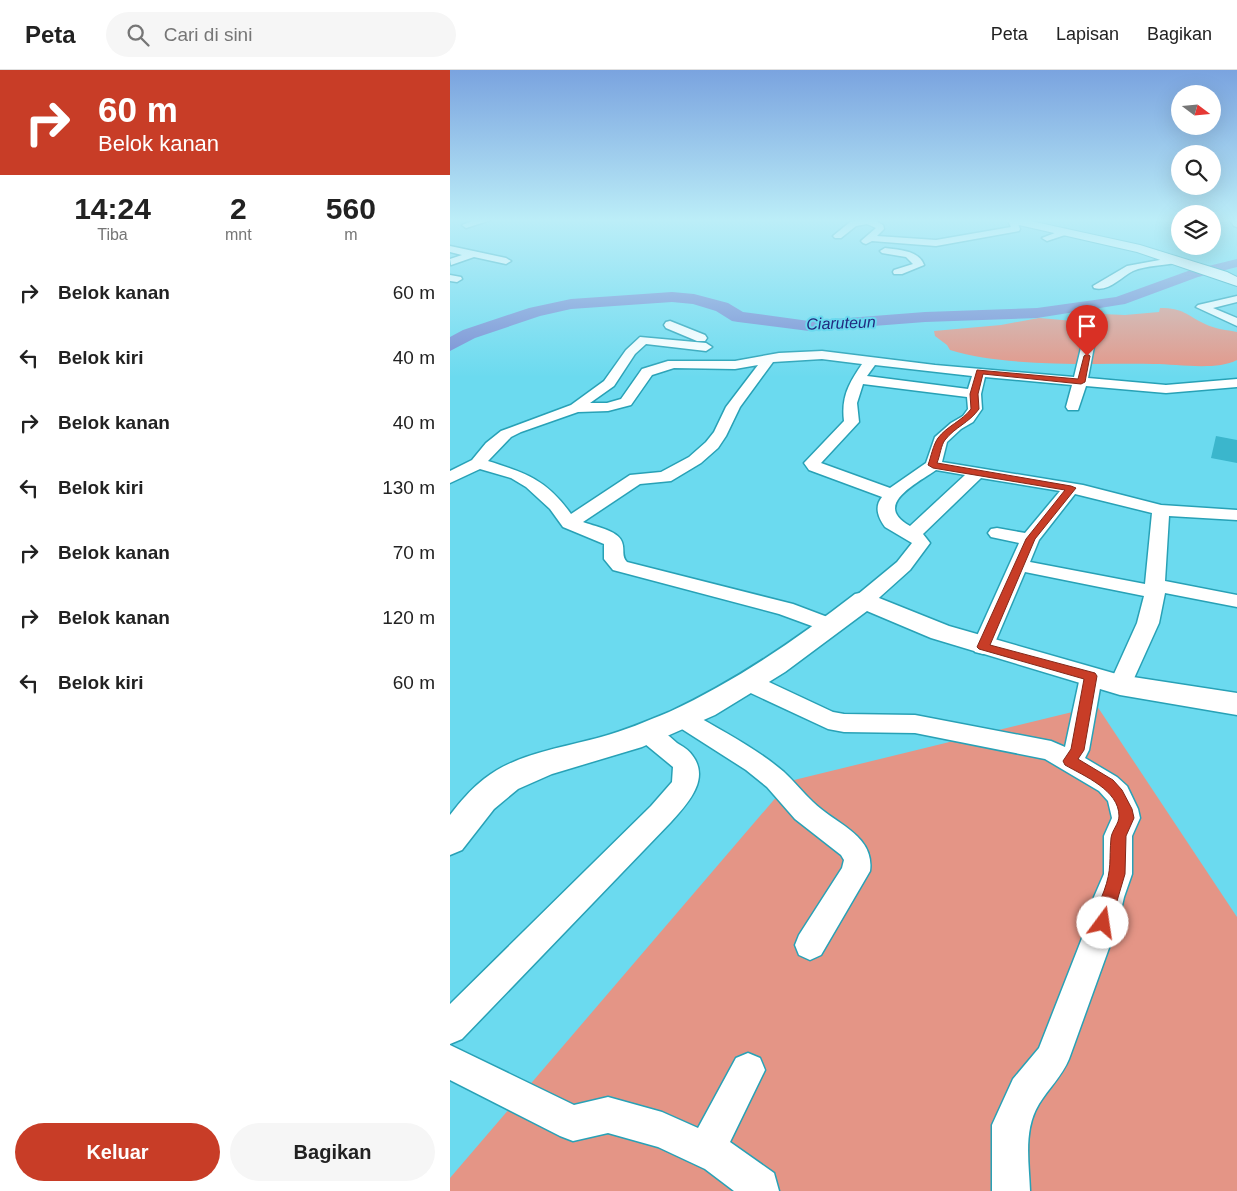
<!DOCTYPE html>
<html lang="id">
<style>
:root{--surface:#fff;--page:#f6f6f6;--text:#222;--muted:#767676;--line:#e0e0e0;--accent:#c83d27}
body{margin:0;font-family:Helvetica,sans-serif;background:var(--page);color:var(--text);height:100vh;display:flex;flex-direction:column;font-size:19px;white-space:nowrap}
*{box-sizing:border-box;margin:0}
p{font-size:16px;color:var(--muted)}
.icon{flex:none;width:28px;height:28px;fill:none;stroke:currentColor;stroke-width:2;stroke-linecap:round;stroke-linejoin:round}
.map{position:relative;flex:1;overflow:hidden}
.sheet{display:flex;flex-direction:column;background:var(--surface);width:450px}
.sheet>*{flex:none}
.top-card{background:#c83d27;color:#fff;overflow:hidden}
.needle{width:32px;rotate:106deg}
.tools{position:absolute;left:721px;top:15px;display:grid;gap:10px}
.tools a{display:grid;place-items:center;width:50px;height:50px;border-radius:50%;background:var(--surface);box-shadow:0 5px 20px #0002;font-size:25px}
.pin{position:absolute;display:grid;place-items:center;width:42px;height:42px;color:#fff;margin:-51px -21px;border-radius:50% 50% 50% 0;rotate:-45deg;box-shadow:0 0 5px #0007}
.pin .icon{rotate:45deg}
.me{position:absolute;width:55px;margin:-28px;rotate:14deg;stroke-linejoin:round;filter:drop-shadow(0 0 4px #0008)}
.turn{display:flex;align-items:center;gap:18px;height:105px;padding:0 15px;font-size:22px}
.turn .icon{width:65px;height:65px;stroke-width:2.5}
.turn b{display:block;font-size:35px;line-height:42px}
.eta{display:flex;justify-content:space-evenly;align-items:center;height:85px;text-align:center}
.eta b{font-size:30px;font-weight:700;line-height:35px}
.action{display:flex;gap:10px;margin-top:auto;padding:10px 15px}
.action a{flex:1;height:58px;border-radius:30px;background:var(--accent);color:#fff;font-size:20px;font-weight:700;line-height:58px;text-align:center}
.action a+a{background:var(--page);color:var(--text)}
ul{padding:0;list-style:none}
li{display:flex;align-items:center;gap:15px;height:65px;padding:0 15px}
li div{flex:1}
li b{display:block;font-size:19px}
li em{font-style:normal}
header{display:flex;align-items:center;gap:30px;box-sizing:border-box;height:70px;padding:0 25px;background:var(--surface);border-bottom:1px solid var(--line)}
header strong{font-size:24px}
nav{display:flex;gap:28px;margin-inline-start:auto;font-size:18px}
.search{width:350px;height:45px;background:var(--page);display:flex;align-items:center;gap:12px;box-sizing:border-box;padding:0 18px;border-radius:28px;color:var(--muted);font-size:19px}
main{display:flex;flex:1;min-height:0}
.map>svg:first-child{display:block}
.green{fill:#e49586}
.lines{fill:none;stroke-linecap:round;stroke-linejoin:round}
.river{fill:#7689d1;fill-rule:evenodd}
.building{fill:#3bb6cc}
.minor-casing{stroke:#28a1b6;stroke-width:3}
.tertiary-casing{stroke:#28a1b6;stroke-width:3}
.trunk-casing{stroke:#28a1b6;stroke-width:2}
.minor{fill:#fff;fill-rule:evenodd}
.tertiary{fill:#fff;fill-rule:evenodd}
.trunk{fill:#fff;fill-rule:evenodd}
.route{fill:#c83d27;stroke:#822819}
.labels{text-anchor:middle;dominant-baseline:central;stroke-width:4;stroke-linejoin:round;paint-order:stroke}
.far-water-label{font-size:16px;font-style:italic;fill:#212a7e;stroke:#6bdaef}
</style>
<header>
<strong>Peta</strong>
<div class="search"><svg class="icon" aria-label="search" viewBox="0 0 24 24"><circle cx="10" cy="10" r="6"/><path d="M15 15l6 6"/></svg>Cari di sini</div>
<nav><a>Peta</a><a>Lapisan</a><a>Bagikan</a></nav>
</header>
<main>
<section class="sheet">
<div class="top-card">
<div class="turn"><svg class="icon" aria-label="right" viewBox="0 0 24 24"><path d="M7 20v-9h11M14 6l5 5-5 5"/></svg><div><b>60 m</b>Belok kanan</div></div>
</div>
<div class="eta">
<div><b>14:24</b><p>Tiba</p></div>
<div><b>2</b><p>mnt</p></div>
<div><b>560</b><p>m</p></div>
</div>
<ul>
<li><svg class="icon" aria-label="right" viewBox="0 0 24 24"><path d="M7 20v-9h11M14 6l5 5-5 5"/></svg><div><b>Belok kanan</b></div><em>60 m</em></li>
<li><svg class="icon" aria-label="left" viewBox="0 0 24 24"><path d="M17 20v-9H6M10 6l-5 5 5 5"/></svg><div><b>Belok kiri</b></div><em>40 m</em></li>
<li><svg class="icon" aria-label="right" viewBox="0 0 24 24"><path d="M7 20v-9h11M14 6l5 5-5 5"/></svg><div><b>Belok kanan</b></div><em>40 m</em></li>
<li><svg class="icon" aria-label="left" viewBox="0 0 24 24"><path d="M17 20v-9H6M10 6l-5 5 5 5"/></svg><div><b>Belok kiri</b></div><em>130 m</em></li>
<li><svg class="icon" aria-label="right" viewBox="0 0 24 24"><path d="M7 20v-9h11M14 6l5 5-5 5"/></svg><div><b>Belok kanan</b></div><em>70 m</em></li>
<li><svg class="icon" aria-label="right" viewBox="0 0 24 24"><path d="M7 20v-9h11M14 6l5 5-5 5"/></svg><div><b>Belok kanan</b></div><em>120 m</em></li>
<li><svg class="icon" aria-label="left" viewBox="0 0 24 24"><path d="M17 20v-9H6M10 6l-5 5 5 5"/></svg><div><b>Belok kiri</b></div><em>60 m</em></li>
</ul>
<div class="action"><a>Keluar</a><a>Bagikan</a></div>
</section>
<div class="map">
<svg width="787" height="1121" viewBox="0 0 787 1121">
<rect width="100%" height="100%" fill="#6bdaef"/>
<g class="green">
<path d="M710 238C734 238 736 245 755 254 765 259 777 260 787 262V290C766 301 727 294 704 294 641 293 560 298 500 280L497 275 485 266 484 261 551 255 589 248 624 251 651 244 675 245 709 242Z"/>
<polygon points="647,636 787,847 787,1121 0,1121 0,1108 340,711"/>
</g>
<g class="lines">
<polygon class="river" points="787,189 787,197 748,207 675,234 587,248 475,252 359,261 288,252 282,251 266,241 243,234 222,232 121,239 90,246 25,268 0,281 0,267 13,260 79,238 121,229 222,222 244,224 278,233 293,242 359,251 475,242 587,238 666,227 738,201"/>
</g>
<polygon class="building" points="766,366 787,370 787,393 761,388"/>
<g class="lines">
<g class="minor-casing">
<g id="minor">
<polygon points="25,150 41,150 16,158 12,155"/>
<polygon points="408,150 424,150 433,155 434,159 427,166 486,170 561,157 559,153 560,151 574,150 568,154 570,159 569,161 486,176 422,171 416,174 413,173 411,171 426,158 417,154 406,156 391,168 385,168 383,166 400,152"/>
<polygon points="780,150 787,150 787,157 784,156"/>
<polygon points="615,159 618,160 618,164 597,171 592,168"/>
<polygon points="0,176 56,188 61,191 56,194 24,187 1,195 0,189 12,185 0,182"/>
<path d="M435 178C448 180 469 180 474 195L452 204H444L443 202 444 200 463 194 456 187 432 183 430 181Z"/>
<path d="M726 187 729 188V192C715 196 696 195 683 201 671 207 659 222 644 218L643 216 677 196Z"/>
<polygon points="0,205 11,207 12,209 7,212 0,211"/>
<polygon points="787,226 787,232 763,238 787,248 787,256 746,237 748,235"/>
<polygon points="220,251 255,265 257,268 255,271 247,271 216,258 214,255 216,252"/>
<path d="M641 257 647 261 638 308 716 315 787 309V317L716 323 636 316 628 340H618L616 337 622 315 535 307 531 324 532 339 523 352 511 359 497 372 492 392 633 415 711 435 787 440V450L719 446 715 511 787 525V537L715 523 709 553 681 615 678 621 670 623 662 621 659 615 687 553 694 526 575 502 541 582 533 584 525 582 522 577 569 473 541 467 538 463 541 459 547 458 575 463 610 421 531 408 473 464 480 473 460 500 421 535 414 536 407 535 404 530 407 525 447 492 462 473 435 457C428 447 424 437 432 427L359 400 354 393 394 351C391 327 399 313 412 294L372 289 323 292 290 337 276 366 268 378 251 393 221 411 190 414 133 452C143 456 168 460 172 472 175 480 171 486 177 492L343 534 388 551 392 556 388 561 381 563 329 544 163 500 154 489V474L113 457 100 439 76 417 61 408 30 399 0 413V401L22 390 36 373 51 361 121 335 154 311 176 280 190 267 256 273 262 277 256 281 196 274 185 284 164 316 140 333H157L171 329 192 299 218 291H285L329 283 372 281 485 295 624 307 635 261ZM308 295 276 337 264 362 256 372 239 387 211 402 180 405 121 444C97 410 76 403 38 391L61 367 71 362 128 342 158 341 181 335 202 305 224 298 285 299ZM425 295 522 306 518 319 417 306ZM413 314 517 327 518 339 513 346 501 353 485 367 476 393 440 418 371 393 409 352 407 333ZM486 400 515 405 460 456C422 435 466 414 486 400ZM625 424 702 443 695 514 580 492 589 470Z"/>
<path d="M641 599 649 601 652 607 639 680 635 688 667 707 677 716 688 739 690 748 682 766V804L674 827 668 853 619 989C612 1006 599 1018 589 1034 573 1060 579 1092 580 1121H542V1055L563 1009 589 978 638 853 644 827 654 804V766L662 748 658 731 649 721 595 689 465 663 394 662 378 659 290 618 287 612 290 606 298 604 306 606 383 642 394 644 465 645 601 671 615 677 630 607 633 601Z"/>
<path d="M232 639 240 642C272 661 306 678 334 702 344 711 353 723 363 732 385 754 425 765 420 801L371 885 360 890 349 885 345 875 349 865 392 798 394 790 391 785 345 749 317 717 296 700 224 654 220 648 224 642Z"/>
<path d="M198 654C209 657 218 665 227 673 232 676 239 680 242 685 261 709 237 734 221 752L12 969 0 974V934L201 736 222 712 223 697 189 669 186 663 189 657Z"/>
<polygon points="0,975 124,1035 158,1027 212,1042 248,1058 286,988 298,983 310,988 315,1000 280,1072 324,1103 329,1121 284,1121 255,1099 208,1077 158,1063 123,1071 110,1066 0,1010"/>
</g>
</g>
<g class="tertiary-casing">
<path id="tertiary" d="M414 522 499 556 670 605 787 623V645L670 625 481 568 417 541 335 602 265 645 192 677 102 704 68 719 44 739 12 780 0 785V745C10 732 21 719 34 709 67 683 112 678 151 667 174 661 197 651 219 642 286 611 347 569 405 524Z"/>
</g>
<g class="trunk-casing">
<polygon id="trunk" points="555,150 576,150 690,175 777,202 787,207 787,216 687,182 560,153"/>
</g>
<use href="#minor" class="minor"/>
<use href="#tertiary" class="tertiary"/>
<use href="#trunk" class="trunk"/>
</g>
<linearGradient id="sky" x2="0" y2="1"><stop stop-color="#7aa3df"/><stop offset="0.49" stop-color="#bceef8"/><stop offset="1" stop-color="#bceef8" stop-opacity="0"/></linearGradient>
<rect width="787" height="307" fill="url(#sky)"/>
<path class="route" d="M637 284 640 286 635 312 631 314 533 304 528 324 529 339C519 353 505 357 495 370 491 375 490 386 487 393L621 416 626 418 585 469 540 575 645 603 647 606 634 680 628 689 663 710 672 720 682 739 684 748 676 766 675 804 659 858 653 860 647 858C643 848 650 831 654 821 662 799 659 790 661 768 662 760 669 754 669 746 669 720 634 706 615 695L613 691 621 679 634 609 529 579 527 577 576 469 615 420 483 398 478 395C481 387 483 375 488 368 497 356 512 351 521 339L520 324 527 300 628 309 634 286Z"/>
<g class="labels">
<g class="far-water-label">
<text transform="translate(391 253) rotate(-2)">Ciaruteun</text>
</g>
</g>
</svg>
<div class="tools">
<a><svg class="needle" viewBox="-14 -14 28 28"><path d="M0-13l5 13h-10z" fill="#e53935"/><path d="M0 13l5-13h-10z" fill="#767676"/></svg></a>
<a><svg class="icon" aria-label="search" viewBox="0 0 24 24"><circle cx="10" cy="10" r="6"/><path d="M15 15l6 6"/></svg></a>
<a><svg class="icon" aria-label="layers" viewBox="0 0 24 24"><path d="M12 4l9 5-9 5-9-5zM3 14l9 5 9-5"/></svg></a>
</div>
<div class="pin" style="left:637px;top:286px;background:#d93025"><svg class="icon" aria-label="arrive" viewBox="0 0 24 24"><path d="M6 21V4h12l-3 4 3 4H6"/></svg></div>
<svg class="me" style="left:653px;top:853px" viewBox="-20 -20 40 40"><circle r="19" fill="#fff"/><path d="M0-13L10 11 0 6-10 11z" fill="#c83d27"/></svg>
</div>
</main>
